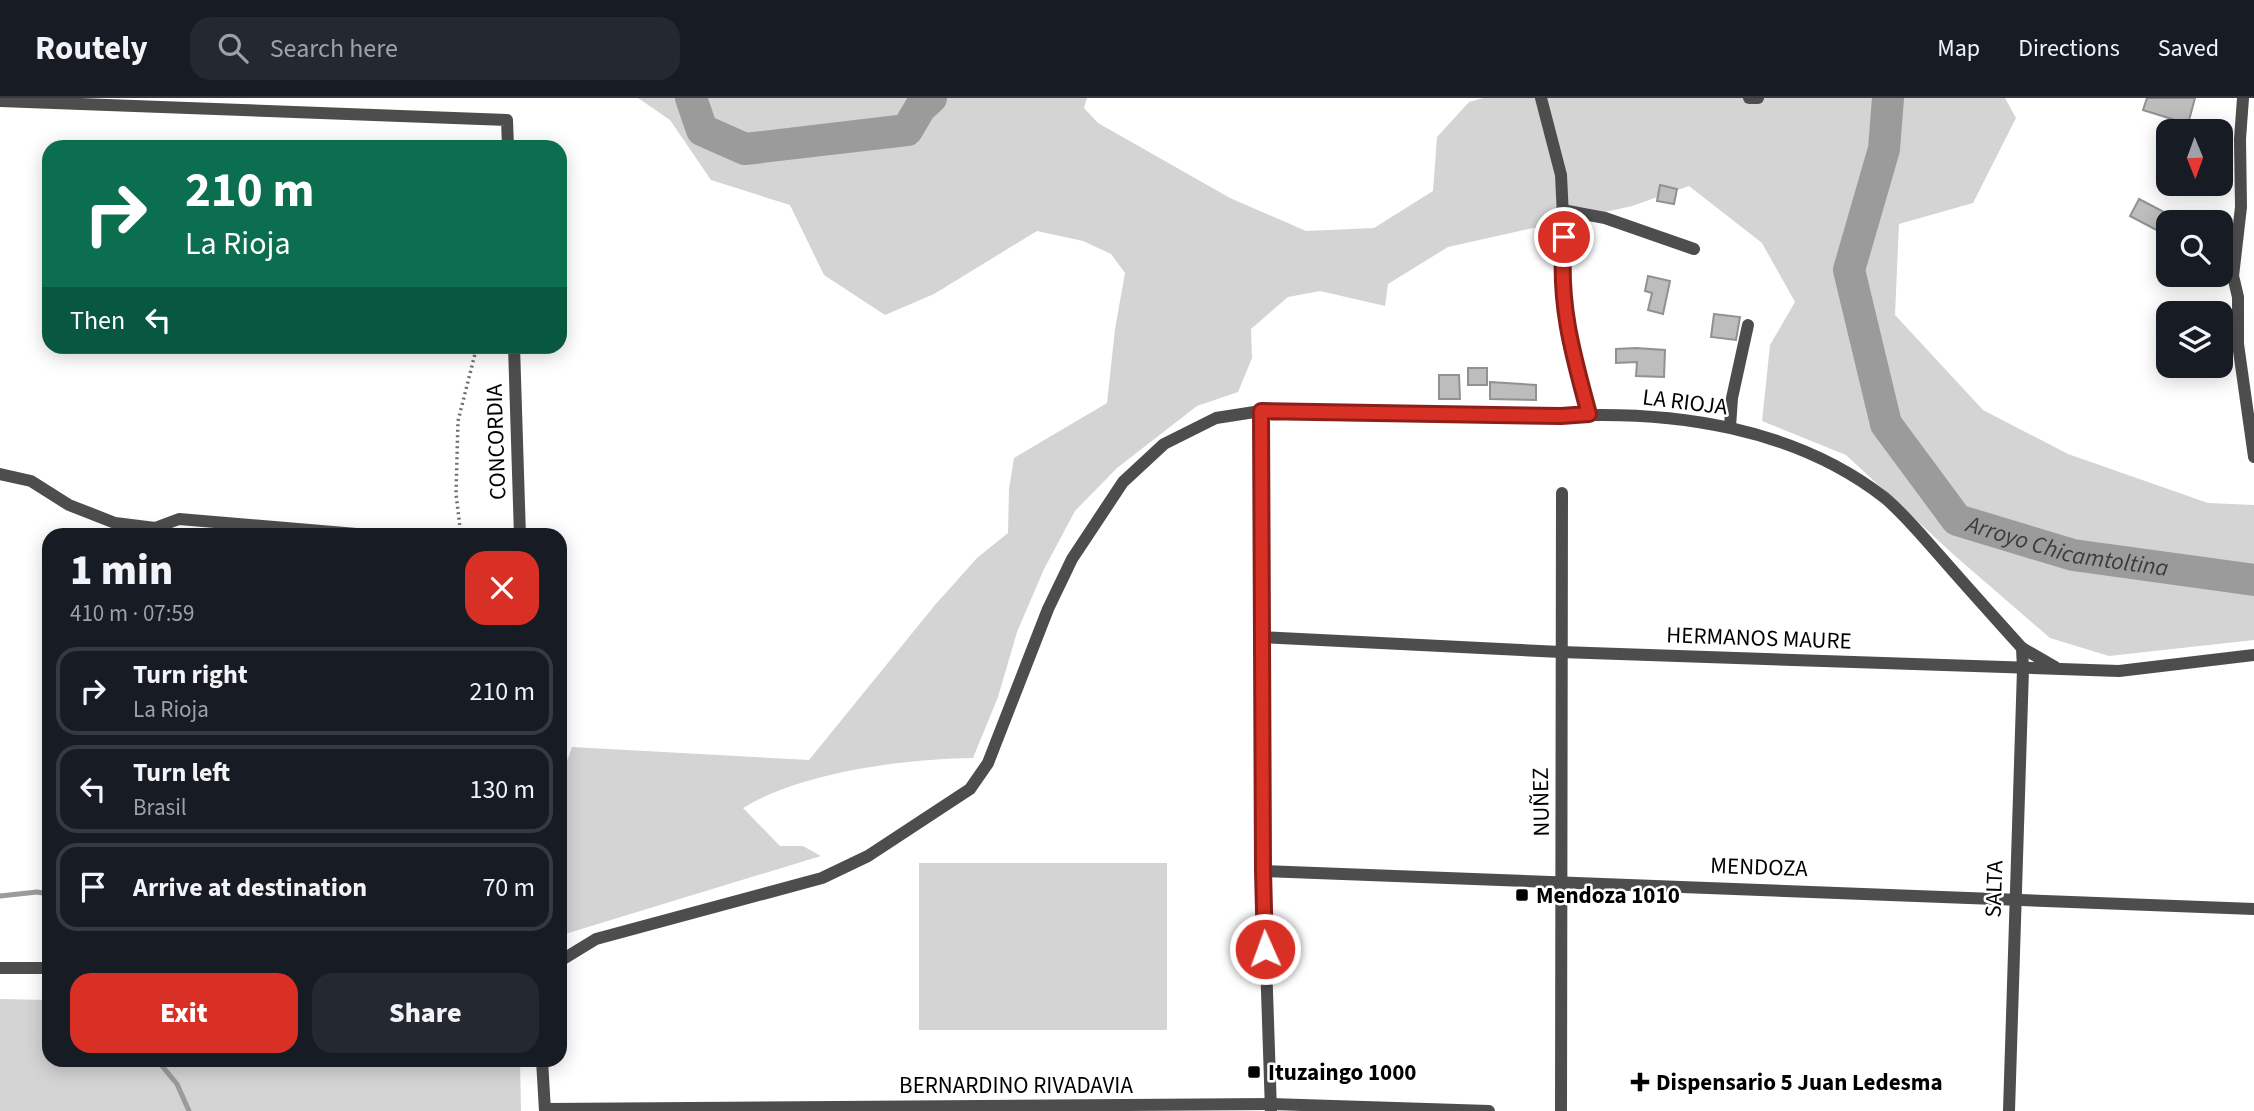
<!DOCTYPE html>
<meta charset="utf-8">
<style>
:root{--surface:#171b24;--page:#242831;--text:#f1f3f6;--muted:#9ea1a6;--line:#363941;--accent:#d93025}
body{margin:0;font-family:"Source Sans 3",sans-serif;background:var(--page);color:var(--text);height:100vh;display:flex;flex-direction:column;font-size:26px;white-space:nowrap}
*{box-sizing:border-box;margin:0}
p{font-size:23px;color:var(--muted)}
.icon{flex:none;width:38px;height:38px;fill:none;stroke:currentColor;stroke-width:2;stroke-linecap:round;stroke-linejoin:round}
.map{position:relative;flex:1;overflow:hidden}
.details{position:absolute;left:42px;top:430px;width:525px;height:539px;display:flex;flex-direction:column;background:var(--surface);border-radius:21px;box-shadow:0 4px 18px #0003}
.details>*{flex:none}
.top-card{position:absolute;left:42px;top:42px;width:525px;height:214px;border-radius:21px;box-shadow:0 4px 18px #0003;background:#0b6e4f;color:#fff;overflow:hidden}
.needle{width:46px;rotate:179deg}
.buttons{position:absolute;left:2156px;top:21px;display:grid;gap:14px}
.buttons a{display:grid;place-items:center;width:77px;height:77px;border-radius:14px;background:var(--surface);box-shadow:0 4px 18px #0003;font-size:35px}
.pin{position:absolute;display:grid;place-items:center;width:60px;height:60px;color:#fff;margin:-30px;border:4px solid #fff;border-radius:50%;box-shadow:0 2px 7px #0007}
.me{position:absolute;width:77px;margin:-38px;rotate:358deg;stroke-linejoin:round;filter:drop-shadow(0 0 5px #0008)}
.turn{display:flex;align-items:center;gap:24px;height:147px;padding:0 28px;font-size:32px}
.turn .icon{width:91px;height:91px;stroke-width:2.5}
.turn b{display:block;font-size:49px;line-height:60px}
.then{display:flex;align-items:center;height:66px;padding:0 28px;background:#0003;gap:14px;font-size:26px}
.round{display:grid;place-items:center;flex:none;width:74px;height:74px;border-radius:21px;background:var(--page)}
.summary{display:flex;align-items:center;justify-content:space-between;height:119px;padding:0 28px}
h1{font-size:42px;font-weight:800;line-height:52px}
.button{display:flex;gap:14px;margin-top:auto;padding:14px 28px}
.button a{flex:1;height:80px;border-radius:21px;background:var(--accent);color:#fff;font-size:28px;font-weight:800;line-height:80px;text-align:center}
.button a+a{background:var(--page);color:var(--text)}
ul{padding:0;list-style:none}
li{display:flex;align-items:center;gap:21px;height:88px;margin:0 14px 10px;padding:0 14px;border:4px solid var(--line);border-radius:21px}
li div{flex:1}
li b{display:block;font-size:26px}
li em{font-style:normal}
header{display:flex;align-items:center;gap:42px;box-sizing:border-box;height:98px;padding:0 35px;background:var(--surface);border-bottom:2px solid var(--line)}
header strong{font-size:33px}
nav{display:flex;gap:38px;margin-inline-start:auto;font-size:24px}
.search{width:490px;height:63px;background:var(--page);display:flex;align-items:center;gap:18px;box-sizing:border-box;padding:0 24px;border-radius:21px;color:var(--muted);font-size:26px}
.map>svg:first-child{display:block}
.green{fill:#d4d4d4}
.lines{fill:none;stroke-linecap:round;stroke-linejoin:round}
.stream{stroke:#9b9b9b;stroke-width:5}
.river{stroke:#9b9b9b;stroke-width:32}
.building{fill:#bdbdbd;stroke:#919191;stroke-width:2}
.path{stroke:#6f6f6f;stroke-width:3.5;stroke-dasharray:2 3.5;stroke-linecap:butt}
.minor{stroke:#4d4d4d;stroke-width:12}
.route-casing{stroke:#8d1f18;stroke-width:18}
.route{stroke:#d93025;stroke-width:12}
.poi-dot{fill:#000;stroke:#fff;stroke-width:2.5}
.labels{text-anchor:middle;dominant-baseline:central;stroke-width:5;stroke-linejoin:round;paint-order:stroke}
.street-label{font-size:23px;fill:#000;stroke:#fff}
.poi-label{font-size:23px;font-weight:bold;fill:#000;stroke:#fff;text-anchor:start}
.water-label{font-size:24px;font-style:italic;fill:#3c3c3c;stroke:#fff}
</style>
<header>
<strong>Routely</strong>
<div class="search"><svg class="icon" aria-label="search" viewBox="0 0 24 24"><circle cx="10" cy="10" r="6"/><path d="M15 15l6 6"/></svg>Search here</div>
<nav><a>Map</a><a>Directions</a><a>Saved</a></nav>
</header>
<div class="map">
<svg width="2254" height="1013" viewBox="0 0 2254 1013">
<rect width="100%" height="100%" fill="#fff"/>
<g class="green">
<path d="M638 0H1087L1084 10 1098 25 1230 100 1306 133 1374 130 1433 93 1437 39 1469 4 1483 0H2005L2016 20 1973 105 1899 126 1895 217 1983 312 2068 356 2208 405 2254 407V542L2109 558 2050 540 1954 457 1846 357 1762 323 1770 247 1795 204 1762 145 1689 88 1632 108 1448 149 1388 186 1385 208 1320 193 1288 199 1251 231 1252 260 1238 294 1197 308 1117 370 1075 413 1044 471 1017 534 998 599 973 660C903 661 802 674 743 710L780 748H803L821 758 565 836 560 793V682L572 649 809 662 935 507 977 460 1008 435 1009 391 1014 360 1107 305 1115 231 1125 175 1111 156 1083 143 1037 133 934 196 885 217 824 177 790 107 711 82 670 22Z"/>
<rect x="919" y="765" width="248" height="167"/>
<polygon points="0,901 49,902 49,962 520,963 521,1013 0,1013"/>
</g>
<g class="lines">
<g class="stream">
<polyline points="0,798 37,794 49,796"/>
<polyline points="157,962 177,986 189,1013"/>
</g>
<g class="river">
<polyline points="691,0 702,32 745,51 907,32 920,10 931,0"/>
<path id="s1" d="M1888 0 1884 51 1849 172 1886 326 1957 422 2073 457 2254 482"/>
</g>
</g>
<g class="building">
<polygon points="2147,0 2195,0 2188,26 2143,12"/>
<polygon points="1660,87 1677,91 1674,106 1657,103"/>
<polygon points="2139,101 2168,116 2168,138 2130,118"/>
<polygon points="1648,178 1670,183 1663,216 1648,212 1652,195 1645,193"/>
<polygon points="1714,216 1740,219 1736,242 1711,239"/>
<polygon points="1636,250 1665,252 1664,279 1636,278 1637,264 1616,265 1616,251"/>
<rect x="1468" y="270" width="19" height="17"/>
<polygon points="1439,277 1459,277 1460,301 1439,301"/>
<polygon points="1490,284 1536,287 1536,302 1490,301"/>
</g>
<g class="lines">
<polyline class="path" points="461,438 456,396 458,323 477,248"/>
<g class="minor">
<polyline points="1541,0 1561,77 1564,139 1561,169 1563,200 1570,246 1589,316"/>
<polyline points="1749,0 1758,0"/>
<polyline points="2243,0 2240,41 2241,109 2233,178 2238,199 2238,246 2254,359"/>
<polyline points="0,3 507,22 508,49"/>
<polyline points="1562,112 1605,120 1694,151"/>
<polyline points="514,248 520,438"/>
<polyline points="1261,313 1263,773 1271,1013"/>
<polyline points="1730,329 1732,300 1748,227"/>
<polyline points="0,376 31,383 69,407 115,425 155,430 179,421 380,438"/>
<polyline points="1261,539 1561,554 2119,573 2254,557"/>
<polyline points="2022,550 2055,569"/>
<polyline points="1263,773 2254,811"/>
<path d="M560 863 596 841 822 780 868 758 970 691 988 665 1048 511 1072 461 1123 384 1164 346 1216 320 1261 313 1561 318C1673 312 1794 329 1885 400 1905 417 1923 439 1940 458 1967 489 1994 519 2022 550L2023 571 2009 1013"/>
<polyline points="0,870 49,870"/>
<polyline points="542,962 545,1013"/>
<polyline points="545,1011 1271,1006 1489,1013"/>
<polyline points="1561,1013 1562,395"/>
</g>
</g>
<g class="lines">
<g class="route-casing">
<path id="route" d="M1265 851 1263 773 1261 313 1561 318 1589 316C1572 254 1558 204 1564 139"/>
</g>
<use href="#route" class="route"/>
</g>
<g class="poi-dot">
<rect x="1515" y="790" width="14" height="14" rx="3.5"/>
<rect x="1247" y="967" width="14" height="14" rx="3.5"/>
<path d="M1636.5 973.5h7v7h7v7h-7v7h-7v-7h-7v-7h7z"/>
</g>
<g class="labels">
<g class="street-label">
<text transform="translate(1685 304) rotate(7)">LA RIOJA</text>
<text transform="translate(496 344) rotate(-92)">CONCORDIA</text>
<text transform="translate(1759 540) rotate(2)">HERMANOS MAURE</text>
<text transform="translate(1541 704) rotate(-91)">NUÑEZ</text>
<text transform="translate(1759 769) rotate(2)">MENDOZA</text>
<text transform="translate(1994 791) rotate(-88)">SALTA</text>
<text x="1016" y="987">BERNARDINO RIVADAVIA</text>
</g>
<g class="poi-label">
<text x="1536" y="797">Mendoza 1010</text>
<text x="1268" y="974">Ituzaingo 1000</text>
<text x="1656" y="984">Dispensario 5 Juan Ledesma</text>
</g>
<g class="water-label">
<text stroke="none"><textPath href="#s1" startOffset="569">Arroyo Chicamtoltina</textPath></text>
</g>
</g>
</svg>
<div class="buttons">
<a><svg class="needle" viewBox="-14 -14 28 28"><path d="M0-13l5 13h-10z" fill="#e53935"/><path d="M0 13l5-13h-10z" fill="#9ea1a6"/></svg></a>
<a><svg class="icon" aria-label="search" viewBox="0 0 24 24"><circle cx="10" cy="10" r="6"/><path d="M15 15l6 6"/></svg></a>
<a><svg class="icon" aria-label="layers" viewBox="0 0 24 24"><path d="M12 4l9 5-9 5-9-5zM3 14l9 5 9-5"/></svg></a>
</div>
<div class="pin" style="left:1564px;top:139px;background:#d93025"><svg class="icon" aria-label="arrive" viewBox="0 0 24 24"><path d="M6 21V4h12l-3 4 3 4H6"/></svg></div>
<svg class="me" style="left:1265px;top:851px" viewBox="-20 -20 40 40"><circle r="17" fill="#d93025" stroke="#fff" stroke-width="3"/><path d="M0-11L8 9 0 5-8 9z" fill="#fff"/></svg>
<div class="top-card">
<div class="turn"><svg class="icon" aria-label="right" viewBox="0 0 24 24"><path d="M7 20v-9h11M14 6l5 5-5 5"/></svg><div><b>210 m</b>La Rioja</div></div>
<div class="then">Then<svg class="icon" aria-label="left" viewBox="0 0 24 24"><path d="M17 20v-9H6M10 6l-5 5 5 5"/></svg></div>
</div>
<section class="details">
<div class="summary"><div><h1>1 min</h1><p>410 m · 07:59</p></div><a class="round" style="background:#d93025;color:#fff"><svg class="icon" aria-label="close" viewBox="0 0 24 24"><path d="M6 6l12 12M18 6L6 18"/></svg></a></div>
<ul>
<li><svg class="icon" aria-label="right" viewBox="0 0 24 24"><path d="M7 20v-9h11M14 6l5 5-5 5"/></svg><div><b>Turn right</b><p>La Rioja</p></div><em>210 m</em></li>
<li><svg class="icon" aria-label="left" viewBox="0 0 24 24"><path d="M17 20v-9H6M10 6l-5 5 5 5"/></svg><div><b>Turn left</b><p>Brasil</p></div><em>130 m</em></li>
<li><svg class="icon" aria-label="arrive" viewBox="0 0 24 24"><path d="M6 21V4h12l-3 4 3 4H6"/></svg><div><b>Arrive at destination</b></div><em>70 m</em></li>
</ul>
<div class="button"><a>Exit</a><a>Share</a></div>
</section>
</div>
